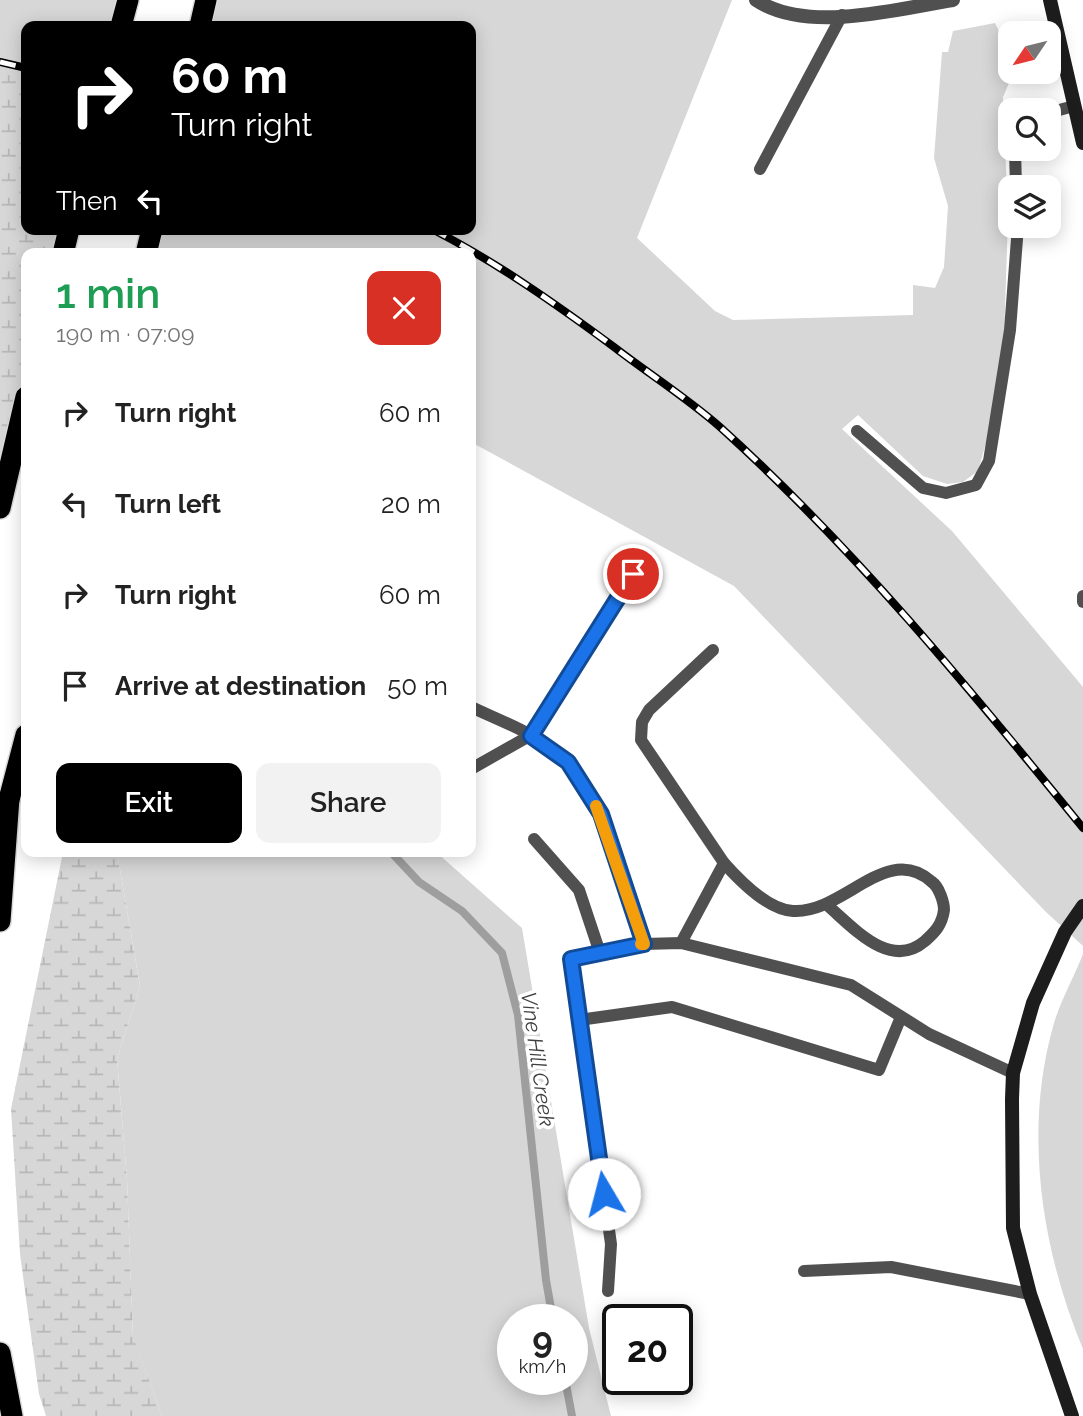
<!DOCTYPE html>
<meta charset="utf-8">
<style>
:root{--surface:#fff;--page:#f2f2f2;--text:#222;--muted:#767676;--accent:#000}
body{margin:0;font-family:Raleway,sans-serif;background:var(--page);color:var(--text);height:100vh;display:flex;flex-direction:column;font-size:26px;white-space:nowrap}
*{box-sizing:border-box;margin:0}
p{font-size:23px;color:var(--muted)}
.icon{flex:none;width:38px;height:38px;fill:none;stroke:currentColor;stroke-width:2;stroke-linecap:round;stroke-linejoin:round}
.map{position:relative;flex:1;overflow:hidden}
.panel{position:absolute;left:21px;top:248px;width:455px;height:609px;display:flex;flex-direction:column;background:var(--surface);border-radius:14px;box-shadow:0 4px 18px #0003}
.panel>*{flex:none}
.top-card{position:absolute;left:21px;top:21px;width:455px;height:214px;border-radius:14px;box-shadow:0 4px 18px #0003;background:#000;color:#fff;overflow:hidden}
.needle{width:46px;rotate:235deg}
.fabs{position:absolute;left:998px;top:21px;display:grid;gap:14px}
.fabs a{display:grid;place-items:center;width:63px;height:63px;border-radius:14px;background:var(--surface);box-shadow:0 4px 18px #0003;font-size:35px}
.speed{position:absolute;left:497px;top:1304px;display:flex;gap:14px;font-size:35px;font-weight:700;text-align:center}
.speed>*{display:grid;place-content:center;width:91px;height:91px;border-radius:50%;background:var(--surface);box-shadow:0 4px 18px #0003;line-height:1}
.speed small{font-size:18px;font-weight:400}
.speed .limit{border:4px solid #111;border-radius:10px;background:#fff;color:#111}
.pin{position:absolute;display:grid;place-items:center;width:60px;height:60px;color:#fff;margin:-30px;border:4px solid #fff;border-radius:50%;box-shadow:0 2px 7px #0007}
.me{position:absolute;width:77px;margin:-38px;rotate:352deg;stroke-linejoin:round;filter:drop-shadow(0 0 5px #0008)}
.turn{display:flex;align-items:center;gap:24px;height:147px;padding:0 35px;font-size:32px}
.turn .icon{width:91px;height:91px;stroke-width:2.5}
.turn b{display:block;font-size:49px;line-height:60px}
.then{display:flex;align-items:center;height:66px;padding:0 35px;background:#0003;gap:14px;font-size:26px}
.round{display:grid;place-items:center;flex:none;width:74px;height:74px;border-radius:14px;background:var(--page)}
.summary{display:flex;align-items:center;justify-content:space-between;height:119px;padding:0 35px}
h1{font-size:42px;font-weight:600;line-height:52px;color:#1e9e55}
.button{display:flex;gap:14px;margin-top:auto;padding:14px 35px}
.button a{flex:1;height:80px;border-radius:14px;background:var(--accent);color:#fff;font-size:28px;font-weight:600;line-height:80px;text-align:center}
.button a+a{background:var(--page);color:var(--text)}
ul{padding:0;list-style:none}
li{display:flex;align-items:center;gap:21px;height:91px;padding:0 35px}
li div{flex:1}
li b{display:block;font-size:26px}
li em{font-style:normal}
.map>svg:first-child{display:block}
.green{fill:#d7d7d7;fill-rule:evenodd}
.wetland{fill:url(#wetland-marsh)}
.lines{fill:none;stroke-linecap:round;stroke-linejoin:round}
.stream{stroke:#9e9e9e;stroke-width:8}
.motorway-casing{stroke:#dbdbdb;stroke-width:24}
.service{stroke:#505050;stroke-width:12}
.minor{stroke:#505050;stroke-width:14}
.secondary{stroke:#1d1d1d;stroke-width:14}
.motorway{stroke:#000;stroke-width:21}
.rail-casing{stroke:#000;stroke-width:8}
.rail{stroke:#fff;stroke-width:5;stroke-dasharray:16;stroke-linecap:butt}
.route-casing{stroke:#114b97;stroke-width:18}
.route{stroke:#1a73e8;stroke-width:12}
.slow{stroke:#f59e0b;stroke-width:12}
.labels{text-anchor:middle;dominant-baseline:central;stroke-width:7;stroke-linejoin:round;paint-order:stroke}
.water-label{font-size:21px;font-style:italic;fill:#3f3f3f;stroke:#fff}
</style>
<div class="map">
<svg width="1083" height="1416" viewBox="0 0 1083 1416">
<defs>
<pattern id="wetland-marsh" width="20" height="14" patternUnits="userSpaceOnUse" patternTransform="scale(1.75)"><rect width="20" height="14" fill="#d7d7d7"/><path d="M1 5h8M5 5V1M11 12h8M15 12V8" fill="none" stroke="#b7b7b7"/></pattern>
</defs>
<rect width="100%" height="100%" fill="#fff"/>
<g class="green">
<polygon points="0,0 130,0 123,26 26,26 26,68 0,62"/>
<polygon points="206,0 732,0 637,238 715,311 733,320 913,315 913,285 935,288 944,267 948,206 934,158 942,52 948,52 953,31 995,23 1001,35 1008,34 1012,76 1003,97 1008,217 1004,340 986,443 978,471 963,482 947,484 923,476 858,415 842,429 952,531 1083,687 1083,946 1046,912 734,586 471,442 471,254 146,254 152,229 471,229 471,26 200,26"/>
<path d="M117 852H436L522 928 589 1328 611 1416H162L133 1337 127 1179 117 1059 140 986ZM513 1320H572V1379H513Z"/>
<path d="M1083 954V1349C1041 1248 1023 1130 1054 1023 1061 1000 1074 977 1083 954Z"/>
</g>
<g class="wetland">
<polygon points="0,62 26,68 26,229 70,229 64,254 26,254 26,397 0,465"/>
<polygon points="63,852 117,852 140,986 117,1059 127,1179 133,1336 162,1416 46,1416 39,1394 20,1254 11,1109"/>
</g>
<g class="lines">
<g class="stream">
<polyline points="391,852 419,882 462,911 502,953 518,1015 546,1280 553,1320"/>
<polyline points="565,1379 572,1416"/>
</g>
<g class="motorway-casing">
<g id="motorway">
<polyline points="121,26 128,0"/>
<polyline points="200,26 206,0"/>
<polyline points="63,254 69,229"/>
<polyline points="146,254 152,229"/>
<polyline points="0,508 26,397"/>
<polyline points="6,811 26,735"/>
<polyline points="0,921 9,798"/>
<polyline points="0,1353 12,1416"/>
</g>
</g>
<g class="service">
<polyline points="1048,113 1074,106"/>
<polyline points="1015,149 1016,187"/>
<polyline points="760,169 842,15"/>
<polyline points="857,431 923,488 946,493 976,485 989,461 1010,330 1018,226"/>
<polyline points="1083,596 1083,602"/>
<path d="M471 707C503 722 543 736 568 763 611 810 624 884 644 944"/>
<polyline points="471,769 531,735 633,574"/>
<polyline points="534,839 579,890 600,953"/>
<path d="M724 863C740 881 768 910 793 911 844 914 887 841 932 882 939 887 944 902 944 910 942 925 935 932 925 941 890 971 853 927 827 905"/>
<polyline points="681,943 724,863 641,740 642,722 649,710 713,650"/>
<polyline points="579,1020 672,1007 879,1070 901,1017"/>
<polyline points="804,1271 891,1267 1030,1294"/>
<polyline points="608,1291 611,1244 571,959 644,944 681,943 851,985 929,1034 1013,1073"/>
</g>
<path class="minor" d="M756 0C807 34 896 9 953 0"/>
<g class="secondary">
<polyline points="1050,0 1083,143"/>
<polyline points="1072,1416 1030,1294 1013,1228 1012,1099 1013,1073 1033,1003 1065,932 1083,906"/>
</g>
<use href="#motorway" class="motorway"/>
<g class="rail-casing">
<g id="rail">
<polyline points="0,62 26,68"/>
<path d="M432 229C496 262 556 304 614 347 649 374 687 398 720 427 854 548 969 688 1083 828"/>
</g>
</g>
<use href="#rail" class="rail"/>
</g>
<g class="lines">
<g class="route-casing">
<polyline id="route" points="604,1194 571,959 644,944 601,814 568,762 531,736 633,574"/>
</g>
<use href="#route" class="route"/>
<polyline class="slow" points="596,806 644,944 641,944"/>
</g>
<g class="labels">
<g class="water-label">
<text transform="translate(538 1059) rotate(82)">Vine Hill Creek</text>
</g>
</g>
</svg>
<div class="fabs">
<a><svg class="needle" viewBox="-14 -14 28 28"><path d="M0-13l5 13h-10z" fill="#e53935"/><path d="M0 13l5-13h-10z" fill="#767676"/></svg></a>
<a><svg class="icon" aria-label="search" viewBox="0 0 24 24"><circle cx="10" cy="10" r="6"/><path d="M15 15l6 6"/></svg></a>
<a><svg class="icon" aria-label="layers" viewBox="0 0 24 24"><path d="M12 4l9 5-9 5-9-5zM3 14l9 5 9-5"/></svg></a>
</div>
<div class="speed"><div>9<small>km/h</small></div><div class="limit">20</div></div>
<div class="pin" style="left:633px;top:574px;background:#d93025"><svg class="icon" aria-label="arrive" viewBox="0 0 24 24"><path d="M6 21V4h12l-3 4 3 4H6"/></svg></div>
<svg class="me" style="left:604px;top:1194px" viewBox="-20 -20 40 40"><circle r="19" fill="#fff"/><path d="M0-13L10 11 0 6-10 11z" fill="#1a73e8"/></svg>
<div class="top-card">
<div class="turn"><svg class="icon" aria-label="right" viewBox="0 0 24 24"><path d="M7 20v-9h11M14 6l5 5-5 5"/></svg><div><b>60 m</b>Turn right</div></div>
<div class="then">Then<svg class="icon" aria-label="left" viewBox="0 0 24 24"><path d="M17 20v-9H6M10 6l-5 5 5 5"/></svg></div>
</div>
<section class="panel">
<div class="summary"><div><h1>1 min</h1><p>190 m · 07:09</p></div><a class="round" style="background:#d93025;color:#fff"><svg class="icon" aria-label="close" viewBox="0 0 24 24"><path d="M6 6l12 12M18 6L6 18"/></svg></a></div>
<ul>
<li><svg class="icon" aria-label="right" viewBox="0 0 24 24"><path d="M7 20v-9h11M14 6l5 5-5 5"/></svg><div><b>Turn right</b></div><em>60 m</em></li>
<li><svg class="icon" aria-label="left" viewBox="0 0 24 24"><path d="M17 20v-9H6M10 6l-5 5 5 5"/></svg><div><b>Turn left</b></div><em>20 m</em></li>
<li><svg class="icon" aria-label="right" viewBox="0 0 24 24"><path d="M7 20v-9h11M14 6l5 5-5 5"/></svg><div><b>Turn right</b></div><em>60 m</em></li>
<li><svg class="icon" aria-label="arrive" viewBox="0 0 24 24"><path d="M6 21V4h12l-3 4 3 4H6"/></svg><div><b>Arrive at destination</b></div><em>50 m</em></li>
</ul>
<div class="button"><a>Exit</a><a>Share</a></div>
</section>
</div>
